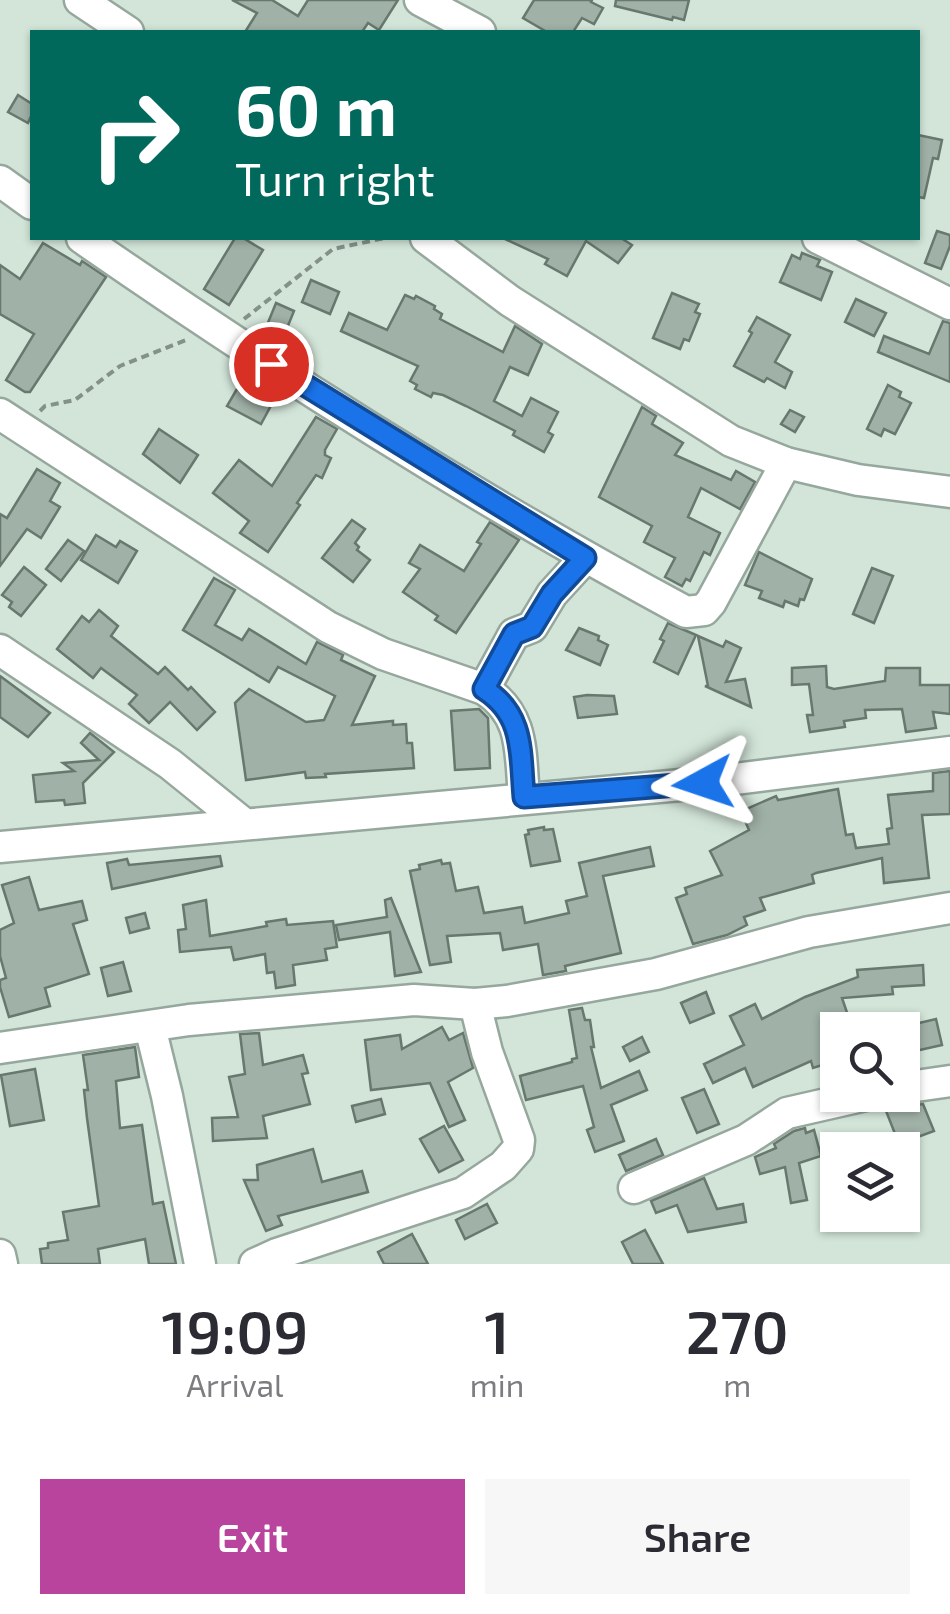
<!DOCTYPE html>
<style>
:root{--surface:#fff;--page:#f7f7f7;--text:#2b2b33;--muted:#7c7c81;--accent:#b8449e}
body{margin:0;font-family:"Exo 2",sans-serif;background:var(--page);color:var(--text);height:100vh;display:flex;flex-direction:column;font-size:38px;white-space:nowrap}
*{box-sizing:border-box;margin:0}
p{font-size:32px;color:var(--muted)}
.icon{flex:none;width:55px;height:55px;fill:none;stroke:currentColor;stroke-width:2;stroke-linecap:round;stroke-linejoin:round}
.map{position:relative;height:1264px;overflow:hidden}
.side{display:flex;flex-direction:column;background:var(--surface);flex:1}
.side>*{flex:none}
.top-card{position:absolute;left:30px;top:30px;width:890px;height:210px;border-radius:0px;box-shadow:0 2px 8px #0004;background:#00695c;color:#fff;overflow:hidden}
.controls{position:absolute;left:820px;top:1012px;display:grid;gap:20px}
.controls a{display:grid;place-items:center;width:100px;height:100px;border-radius:0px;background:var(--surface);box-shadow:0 2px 8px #0004;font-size:50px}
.pin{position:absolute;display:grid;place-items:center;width:85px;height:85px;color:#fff;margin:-42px;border:5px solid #fff;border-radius:50%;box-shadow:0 2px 10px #0007}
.me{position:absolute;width:110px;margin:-55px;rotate:265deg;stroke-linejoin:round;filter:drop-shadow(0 0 8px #0008)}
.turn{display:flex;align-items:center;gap:35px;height:210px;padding:0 40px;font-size:45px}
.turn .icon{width:130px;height:130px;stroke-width:2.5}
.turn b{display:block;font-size:70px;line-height:85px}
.eta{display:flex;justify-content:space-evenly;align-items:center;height:170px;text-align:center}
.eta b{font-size:60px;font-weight:600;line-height:70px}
.cta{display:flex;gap:20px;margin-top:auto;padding:20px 40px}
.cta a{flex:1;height:115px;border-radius:0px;background:var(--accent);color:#fff;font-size:40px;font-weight:600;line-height:115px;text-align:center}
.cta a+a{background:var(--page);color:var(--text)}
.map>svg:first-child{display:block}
.building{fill:#a0b1a7;stroke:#68786e;stroke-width:2.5}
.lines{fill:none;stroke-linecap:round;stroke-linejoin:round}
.minor-casing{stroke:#96a79d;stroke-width:35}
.path{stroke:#839188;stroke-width:4;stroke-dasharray:8 5;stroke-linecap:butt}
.minor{stroke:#fff;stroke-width:30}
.route-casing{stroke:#114b97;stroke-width:25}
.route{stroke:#1a73e8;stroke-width:18}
</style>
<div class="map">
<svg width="950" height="1264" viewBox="0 0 950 1264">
<rect width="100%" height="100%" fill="#d3e5d9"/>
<g class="building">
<polygon points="232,0 272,0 298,16 308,0 398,0 379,30 368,23 362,32 245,32 257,13"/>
<polygon points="534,0 592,0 591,2 603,8 594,24 582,18 573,32 547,32 523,18"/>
<polygon points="616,0 689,0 684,20 673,17 672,20 615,6"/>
<polygon points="18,95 32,104 32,114 28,123 8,112"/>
<polygon points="918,135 942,140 938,159 933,158 924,198 918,197"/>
<polygon points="937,231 950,235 950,246 941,269 925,263"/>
<polygon points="235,238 243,238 263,250 229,305 204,289"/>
<polygon points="503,238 621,238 632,245 618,263 586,241 567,276 545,264 548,259"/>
<polygon points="43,243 80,265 82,261 106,277 30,392 25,392 6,380 34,334 0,314 0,265 20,279"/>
<polygon points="802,253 820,260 817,266 832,272 821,300 780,282 792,255 800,259"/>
<polygon points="311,280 339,292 330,314 302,302"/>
<polygon points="672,293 699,304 695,312 700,314 689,341 684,339 680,349 653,338"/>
<polygon points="405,295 414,299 416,296 435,306 434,309 442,314 440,319 503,352 515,326 542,344 528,375 510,367 494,401 522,416 531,398 558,412 548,432 553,435 544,452 513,435 515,431 466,406 443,395 433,393 431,397 415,389 417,385 410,381 418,366 341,331 349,313 387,330"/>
<polygon points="856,299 886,313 874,336 845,322"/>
<polygon points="276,303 294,311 283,338 265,330"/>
<polygon points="757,317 790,335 775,362 792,372 785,388 767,378 764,382 734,366 752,333 749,331"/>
<polygon points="943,321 950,323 950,382 878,352 884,336 929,354"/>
<polygon points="241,382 274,400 261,424 227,406"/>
<polygon points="888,385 901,392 899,397 911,403 895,434 884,429 881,436 867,429"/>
<polygon points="642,407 656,416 652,424 683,443 675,455 731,480 736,471 755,482 740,509 701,488 688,517 720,533 710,555 704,552 690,581 686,579 682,586 665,577 675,558 644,542 652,526 599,497"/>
<polygon points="790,410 804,417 795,432 781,424"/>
<polygon points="316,417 337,429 325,450 325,455 331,458 322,478 316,475 297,503 300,505 268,552 240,533 249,521 213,493 239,460 272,486"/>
<polygon points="159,429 198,455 180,483 143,454"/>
<polygon points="37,469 60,483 50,501 60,507 41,538 27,529 0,566 0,514 7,518"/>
<polygon points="352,520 365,529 355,543 359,547 357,550 370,560 353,582 322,558"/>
<polygon points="490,522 519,540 456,633 435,620 438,616 403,592 420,569 409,563 420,545 464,571 481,544 477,542"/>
<polygon points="96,535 116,547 120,541 137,551 118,583 81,560"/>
<polygon points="68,540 84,551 61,581 46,569"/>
<polygon points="759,552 812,579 804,600 800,599 798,606 785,601 783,607 759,598 762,591 745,585"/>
<polygon points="24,567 46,585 21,616 9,607 12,602 2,595"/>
<polygon points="872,568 893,576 874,623 853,614"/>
<polygon points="214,578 235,590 215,625 242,640 249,629 306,664 317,642 343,655 341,660 375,676 352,725 393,721 393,725 406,724 407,743 412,743 414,768 325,774 326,777 306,778 305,772 246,780 235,703 249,689 306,722 324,720 335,696 278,667 269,682 183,630"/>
<polygon points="99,610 118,626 111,636 158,674 165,667 188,690 191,687 215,712 197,730 170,702 149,723 129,704 137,695 101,668 93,678 57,649 82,616 89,622"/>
<polygon points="668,623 696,635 678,674 654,662 664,641 660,639"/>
<polygon points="579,628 599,636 598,640 608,645 600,665 566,650"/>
<polygon points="698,636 723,647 726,641 741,648 726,682 745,679 751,707 705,686 708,686"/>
<polygon points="826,666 827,687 834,689 885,681 886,668 920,668 920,685 950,685 950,714 933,712 936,728 906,732 902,709 865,710 866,718 844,721 845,727 810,732 807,715 813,715 809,684 792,685 792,668"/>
<polygon points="0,676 50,713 28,737 0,717"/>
<polygon points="587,695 614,696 617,714 578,718 574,697"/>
<polygon points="479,709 488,718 490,768 455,770 451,711"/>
<polygon points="90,733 114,752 83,783 85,803 65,805 64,800 36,802 33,775 74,771 63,763 99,760 81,743"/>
<polygon points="950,771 950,814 922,815 929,878 884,883 882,858 816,873 812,875 814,883 760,898 765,910 744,917 747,925 727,935 693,944 676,898 687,894 685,888 722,875 710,851 749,830 742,814 746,813 744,810 776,796 778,800 838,789 846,835 853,834 856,848 889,844 887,829 892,828 888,795 933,791 933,773"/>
<polygon points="544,827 544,830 553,829 560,861 531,866 525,835 529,834 528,830"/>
<polygon points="650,847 654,866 603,876 621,953 565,966 566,971 543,975 538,944 503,950 500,933 447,936 451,962 430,965 410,871 420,869 419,865 441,860 442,864 450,863 456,891 478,887 484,913 522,907 525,923 569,913 566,901 587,896 579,863"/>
<polygon points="220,856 222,866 112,889 107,863 127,859 129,865"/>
<polygon points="29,877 39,910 82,901 87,920 73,924 89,974 45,988 50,1006 9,1017 0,987 0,980 6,978 0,956 0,930 14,923 2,885"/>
<polygon points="391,898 421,972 395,976 390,932 339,940 336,925 387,917 385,900"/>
<polygon points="206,900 210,936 267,926 266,922 286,919 287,925 333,921 337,947 325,949 327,960 293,965 295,985 276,988 274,972 267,973 265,954 234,960 231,947 180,952 178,930 186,929 183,905"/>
<polygon points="145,913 149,928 130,933 126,918"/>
<polygon points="123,962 131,991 108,996 101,968"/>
<polygon points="923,965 924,985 892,987 893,994 842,998 853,1030 838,1030 838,1054 830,1056 832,1062 813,1068 811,1061 753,1087 745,1068 713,1083 704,1064 744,1045 730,1016 755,1004 762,1019 805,997 858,977 857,970"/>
<polygon points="706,992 714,1013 690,1023 681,1003"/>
<polygon points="582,1008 585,1020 590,1020 594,1047 591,1047 601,1088 639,1071 647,1090 611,1105 624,1141 595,1152 587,1130 594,1127 583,1086 526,1100 520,1076 572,1062 572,1059 577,1058 569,1010"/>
<polygon points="936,1019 942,1045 902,1054 902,1027"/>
<polygon points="442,1027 449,1040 463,1033 473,1068 448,1082 465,1120 449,1127 430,1083 371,1090 365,1040 400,1035 402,1049"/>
<polygon points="259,1033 263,1065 303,1055 308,1073 302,1074 310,1104 263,1116 267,1138 213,1141 212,1118 238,1117 229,1077 245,1074 240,1034"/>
<polygon points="642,1037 649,1052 630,1061 623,1047"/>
<polygon points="135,1047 139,1077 116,1081 120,1128 142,1125 153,1204 163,1202 176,1264 149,1264 145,1239 98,1249 100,1264 42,1264 40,1249 48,1248 48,1243 68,1240 63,1212 99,1206 87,1118 84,1090 88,1090 83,1055"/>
<polygon points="35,1069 44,1120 10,1126 1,1075"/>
<polygon points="704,1089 719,1124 697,1133 682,1098"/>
<polygon points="381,1099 385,1114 356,1122 352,1106"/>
<polygon points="923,1104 934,1131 899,1144 886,1111"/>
<polygon points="444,1126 463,1160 439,1172 420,1139"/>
<polygon points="805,1128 806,1133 814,1130 821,1156 799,1163 807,1200 791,1203 785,1167 760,1174 755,1157 776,1148 774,1144 794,1131"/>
<polygon points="656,1139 663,1155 626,1171 619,1155"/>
<polygon points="313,1149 322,1182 362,1171 368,1192 278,1216 282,1225 266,1231 244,1180 258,1180 257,1165"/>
<polygon points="704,1178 717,1209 743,1204 746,1222 688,1232 677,1205 656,1213 651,1201"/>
<polygon points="487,1204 497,1223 465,1239 456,1220"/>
<polygon points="645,1230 663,1264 633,1264 622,1242"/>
<polygon points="412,1234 428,1264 384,1264 378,1252"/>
</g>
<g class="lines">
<g class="minor-casing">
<g id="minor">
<polyline points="80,0 128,32"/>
<polyline points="420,0 480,32"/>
<polyline points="0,181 32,204"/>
<path d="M82 238C275 372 478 500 686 612L704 610 711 602 786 463"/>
<polyline points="426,238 510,301 731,441 786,463 858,480 950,492"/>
<polyline points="818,238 950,304"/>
<path d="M0 414 328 627 383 654 484 689C525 715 520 753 524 797"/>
<polyline points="0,650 170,764 243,823"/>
<polyline points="484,689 514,634 532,627 552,594 585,558"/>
<polyline points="0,847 703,783 950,752"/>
<polyline points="150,1027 167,1096 200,1264"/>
<polyline points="0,1048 189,1020 414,1000 475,1004 507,1001 656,974 809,932 950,908"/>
<polyline points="902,1088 950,1081"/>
<polyline points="634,1188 746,1140 787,1113 866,1095"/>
<polyline points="0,1255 2,1264"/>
<polyline points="255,1264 277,1254 463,1193 503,1166 518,1149 519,1140 487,1052 475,1004"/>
</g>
</g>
<g class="path">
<polyline points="244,319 333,249 385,238"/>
<polyline points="40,411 45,406 75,400 120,366 186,340"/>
</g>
<use href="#minor" class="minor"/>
</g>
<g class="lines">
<g class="route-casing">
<path id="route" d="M271 364 585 558 552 594 532 627 514 634 484 689C525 715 520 753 524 797L703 783"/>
</g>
<use href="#route" class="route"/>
</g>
</svg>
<div class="controls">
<a><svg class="icon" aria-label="search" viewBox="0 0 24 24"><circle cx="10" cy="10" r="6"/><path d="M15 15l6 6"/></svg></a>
<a><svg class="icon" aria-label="layers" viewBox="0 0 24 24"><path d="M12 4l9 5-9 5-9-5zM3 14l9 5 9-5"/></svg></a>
</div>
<div class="pin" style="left:271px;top:364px;background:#d93025"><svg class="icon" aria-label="arrive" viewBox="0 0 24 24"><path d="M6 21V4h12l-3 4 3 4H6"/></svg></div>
<svg class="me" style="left:703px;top:783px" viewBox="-20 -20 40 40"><path d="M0-17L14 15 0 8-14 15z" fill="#1a73e8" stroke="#fff" stroke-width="4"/></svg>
<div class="top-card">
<div class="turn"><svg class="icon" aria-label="right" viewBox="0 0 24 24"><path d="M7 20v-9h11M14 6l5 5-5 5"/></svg><div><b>60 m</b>Turn right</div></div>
</div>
</div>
<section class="side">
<div class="eta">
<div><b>19:09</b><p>Arrival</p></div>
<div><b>1</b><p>min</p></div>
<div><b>270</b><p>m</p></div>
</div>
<div class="cta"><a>Exit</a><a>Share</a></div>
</section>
